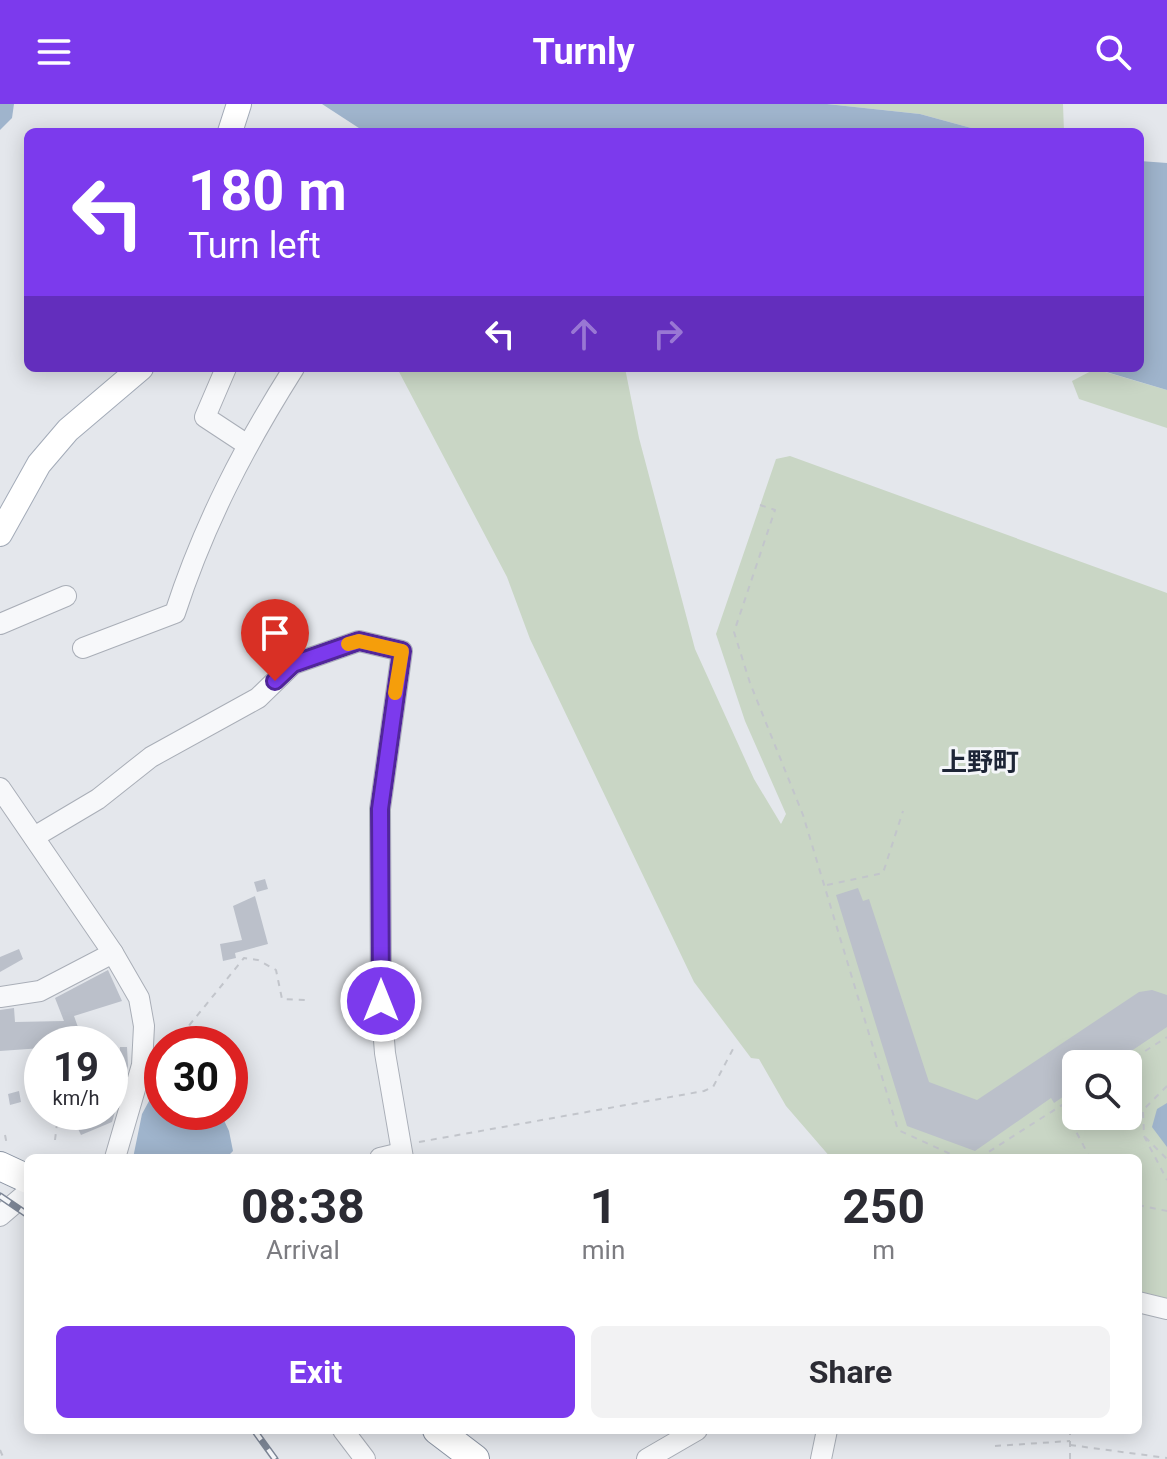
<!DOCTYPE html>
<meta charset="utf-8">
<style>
:root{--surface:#fff;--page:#f2f2f3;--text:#2b2b33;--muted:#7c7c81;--accent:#7c3aed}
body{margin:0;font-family:Roboto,"Noto Sans JP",sans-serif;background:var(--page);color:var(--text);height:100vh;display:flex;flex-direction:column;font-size:30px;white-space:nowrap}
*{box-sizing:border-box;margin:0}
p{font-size:26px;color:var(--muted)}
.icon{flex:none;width:44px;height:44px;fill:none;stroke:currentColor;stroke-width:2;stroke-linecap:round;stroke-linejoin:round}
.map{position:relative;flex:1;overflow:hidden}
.panel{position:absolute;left:24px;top:1050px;width:1118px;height:280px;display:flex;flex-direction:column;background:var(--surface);border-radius:12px;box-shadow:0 4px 20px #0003}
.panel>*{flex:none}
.banner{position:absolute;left:24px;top:24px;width:1120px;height:244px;border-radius:12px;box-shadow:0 4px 20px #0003;background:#7c3aed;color:#fff;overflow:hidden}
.fabs{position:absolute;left:1062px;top:946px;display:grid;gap:16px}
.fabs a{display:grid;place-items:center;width:80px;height:80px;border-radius:12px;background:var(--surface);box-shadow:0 4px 20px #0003;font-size:40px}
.speed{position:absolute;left:24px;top:922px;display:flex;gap:16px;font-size:40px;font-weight:700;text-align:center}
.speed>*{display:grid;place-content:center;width:104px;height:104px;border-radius:50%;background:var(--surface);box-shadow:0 4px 20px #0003;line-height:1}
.speed small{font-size:20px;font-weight:400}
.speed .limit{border:12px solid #d22;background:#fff;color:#111}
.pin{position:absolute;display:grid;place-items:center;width:68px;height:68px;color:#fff;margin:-82px -34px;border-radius:50% 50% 50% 0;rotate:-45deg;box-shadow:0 0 8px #0007}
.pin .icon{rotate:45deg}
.me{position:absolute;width:88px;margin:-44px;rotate:0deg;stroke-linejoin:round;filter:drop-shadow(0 0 6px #0008)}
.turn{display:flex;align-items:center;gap:28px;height:168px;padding:0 32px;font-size:36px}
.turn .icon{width:104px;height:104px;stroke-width:2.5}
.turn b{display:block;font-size:56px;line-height:68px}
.lanes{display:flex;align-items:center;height:76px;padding:0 32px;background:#0003;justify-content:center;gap:40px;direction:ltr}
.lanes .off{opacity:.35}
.eta{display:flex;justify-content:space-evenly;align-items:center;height:136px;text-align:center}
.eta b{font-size:48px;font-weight:700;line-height:56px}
.button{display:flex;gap:16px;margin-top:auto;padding:16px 32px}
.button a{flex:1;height:92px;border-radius:12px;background:var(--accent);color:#fff;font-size:32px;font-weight:700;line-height:92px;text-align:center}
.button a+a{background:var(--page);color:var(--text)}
header{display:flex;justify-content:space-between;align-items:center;height:104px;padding:0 32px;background:var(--accent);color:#fff;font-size:36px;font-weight:700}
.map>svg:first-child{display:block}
.green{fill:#c9d6c5;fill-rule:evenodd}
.water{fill:#9fb4cc}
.building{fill:#bbc0ca}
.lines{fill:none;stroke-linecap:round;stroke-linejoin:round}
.minor-casing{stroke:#a9aeb7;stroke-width:22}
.major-casing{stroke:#a3abb8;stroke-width:26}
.highway-casing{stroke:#8b94a3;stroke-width:30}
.path{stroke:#c2c5cb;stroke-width:2;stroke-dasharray:6 6;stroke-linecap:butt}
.minor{stroke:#f7f8fa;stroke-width:20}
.major{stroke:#fff;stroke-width:24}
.highway{stroke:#fff;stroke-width:28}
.rail-casing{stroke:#7d8696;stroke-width:7}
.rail{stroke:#f4f6f9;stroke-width:4;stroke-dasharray:12;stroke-linecap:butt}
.route-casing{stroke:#51269a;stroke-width:20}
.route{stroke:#7c3aed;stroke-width:14}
.slow{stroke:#f59e0b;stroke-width:14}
.labels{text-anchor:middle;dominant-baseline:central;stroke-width:6;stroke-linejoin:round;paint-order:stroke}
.neighbourhood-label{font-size:26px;font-weight:bold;fill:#1d2536;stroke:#f4f6f9}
</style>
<header><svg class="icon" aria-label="menu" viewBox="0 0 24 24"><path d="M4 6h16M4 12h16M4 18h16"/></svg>Turnly<svg class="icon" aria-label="search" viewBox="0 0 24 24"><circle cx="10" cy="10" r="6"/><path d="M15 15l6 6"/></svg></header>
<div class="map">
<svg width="1167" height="1355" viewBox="0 0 1167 1355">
<rect width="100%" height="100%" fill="#e4e7ec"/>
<g class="green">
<polygon points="827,0 1063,0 1064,28 986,28 920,10"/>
<path d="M397 264H625L639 334 695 545 754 675 781 720 786 710 745 617 716 530 776 355 790 352 1167 489V1196L1138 1188V1054H831L786 1002 759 955 751 954 694 878 530 535 507 473ZM1076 960H1128V1012H1076Z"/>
<polygon points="1095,265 1167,286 1167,324 1079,295 1072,277"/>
</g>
<g class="water">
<polygon points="0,0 14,0 12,14 0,26"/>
<polygon points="322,0 827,0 920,10 986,28 365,28"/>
<polygon points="1140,57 1167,59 1167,286 1093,264 1140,264"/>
<polygon points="162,973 162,1008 220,1008 229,1027 233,1047 226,1054 133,1054 142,1010"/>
<polygon points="1167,999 1167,1043 1152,1023 1157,1005"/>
</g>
<g class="building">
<polygon points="265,775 268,785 257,788 254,778"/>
<polygon points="858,784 863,797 869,795 929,978 977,996 1139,888 1152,886 1167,891 1167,923 1112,960 1076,960 1076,984 1054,999 1051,994 975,1047 907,1022 836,791"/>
<polygon points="255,792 268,840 235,849 236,854 223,857 220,840 242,836 233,802"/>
<polygon points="19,845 23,855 0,868 0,853"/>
<polygon points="108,866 122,897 74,912 84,940 42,940 42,944 0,947 0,906 14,904 15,918 64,917 55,894"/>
<polygon points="120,943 127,943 128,962 123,980 117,980 118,972 110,972 110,956 119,955"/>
<polygon points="19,987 21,998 10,1001 8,990"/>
<polygon points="98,1008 115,1008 112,1018 81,1031 73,1014"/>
</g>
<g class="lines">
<g class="minor-casing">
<g id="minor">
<polyline points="226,264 205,313 246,340"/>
<polyline points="0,520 66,492"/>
<path d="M83 544 175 509C204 420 244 343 294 264"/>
<polyline points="0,684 113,849 139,894 144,922 142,961 115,1054"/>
<polyline points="34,733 98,695 151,653 258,594 293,560 359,537 402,547 380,705 381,897 385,949 403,1054"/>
<polyline points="0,893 40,887 113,849"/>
<polyline points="380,1054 401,1049"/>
<polyline points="0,1112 28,1088"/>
<polyline points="1138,1198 1167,1205"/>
<polyline points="343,1326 365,1355"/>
<polyline points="647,1355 697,1326"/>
<polyline points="821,1355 827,1326"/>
</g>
</g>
<g class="major-casing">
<g id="major">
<polyline points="230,28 239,0"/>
<polyline points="0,430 39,360 68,326 141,264"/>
</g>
</g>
<g class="highway-casing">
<g id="highway">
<polyline points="0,1062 28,1075"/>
<polyline points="437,1326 475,1355"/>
</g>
</g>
<g class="path">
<polyline points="760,401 775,406 734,528 750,579 803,711 898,1026 959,1054"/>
<polyline points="827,781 883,769 903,707"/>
<polyline points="174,940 244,854 258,856 276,866 282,895 306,896"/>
<polyline points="1125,960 1167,933"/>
<polyline points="1167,982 1143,1006 1144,1032 1167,1076"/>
<polyline points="1076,992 1062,1001 1090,1054"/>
<polyline points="5,1031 7,1041"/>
<polyline points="1145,1033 1167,1055"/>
<polyline points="55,1036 58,1011"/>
<polyline points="419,1038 704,987 713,983 733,945"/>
<polyline points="979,1054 1062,1001"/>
<polyline points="1138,1101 1167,1107"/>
<polyline points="1070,1341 1167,1354"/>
<polyline points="995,1342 1070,1337"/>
<polyline points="0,1346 4,1355"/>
<polyline points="1070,1355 1070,1326"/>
</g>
<use href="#minor" class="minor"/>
<use href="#major" class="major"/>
<use href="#highway" class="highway"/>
<g class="rail-casing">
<g id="rail">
<polyline points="0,1092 28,1111"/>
<polyline points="254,1326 275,1355"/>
</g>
</g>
<use href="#rail" class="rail"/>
</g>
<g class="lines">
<g class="route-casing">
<polyline id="route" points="275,577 293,560 359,537 402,547 380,705 381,897"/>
</g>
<use href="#route" class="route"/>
<polyline class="slow" points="348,540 359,537 402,547 395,589"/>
</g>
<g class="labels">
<g class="neighbourhood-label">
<text x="980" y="658">上野町</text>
</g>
</g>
</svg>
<div class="fabs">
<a><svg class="icon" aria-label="search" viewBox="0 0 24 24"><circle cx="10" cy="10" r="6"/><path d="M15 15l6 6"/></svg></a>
</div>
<div class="speed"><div>19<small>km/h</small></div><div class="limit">30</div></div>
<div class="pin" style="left:275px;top:577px;background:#d93025"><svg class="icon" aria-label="arrive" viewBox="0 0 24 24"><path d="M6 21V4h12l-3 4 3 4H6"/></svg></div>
<svg class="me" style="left:381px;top:897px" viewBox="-20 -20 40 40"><circle r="17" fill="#7c3aed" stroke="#fff" stroke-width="3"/><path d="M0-11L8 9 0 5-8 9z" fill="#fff"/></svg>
<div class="banner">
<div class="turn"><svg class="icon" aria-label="left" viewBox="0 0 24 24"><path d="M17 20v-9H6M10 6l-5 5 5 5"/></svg><div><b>180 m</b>Turn left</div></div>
<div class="lanes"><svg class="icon" aria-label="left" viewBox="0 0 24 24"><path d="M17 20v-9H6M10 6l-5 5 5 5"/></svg><svg class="icon off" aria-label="ahead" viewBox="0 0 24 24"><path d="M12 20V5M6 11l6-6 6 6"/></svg><svg class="icon off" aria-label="right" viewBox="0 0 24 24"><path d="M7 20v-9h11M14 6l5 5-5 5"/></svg></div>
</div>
<section class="panel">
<div class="eta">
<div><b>08:38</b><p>Arrival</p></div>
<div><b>1</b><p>min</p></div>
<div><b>250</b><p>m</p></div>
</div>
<div class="button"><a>Exit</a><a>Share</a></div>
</section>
</div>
